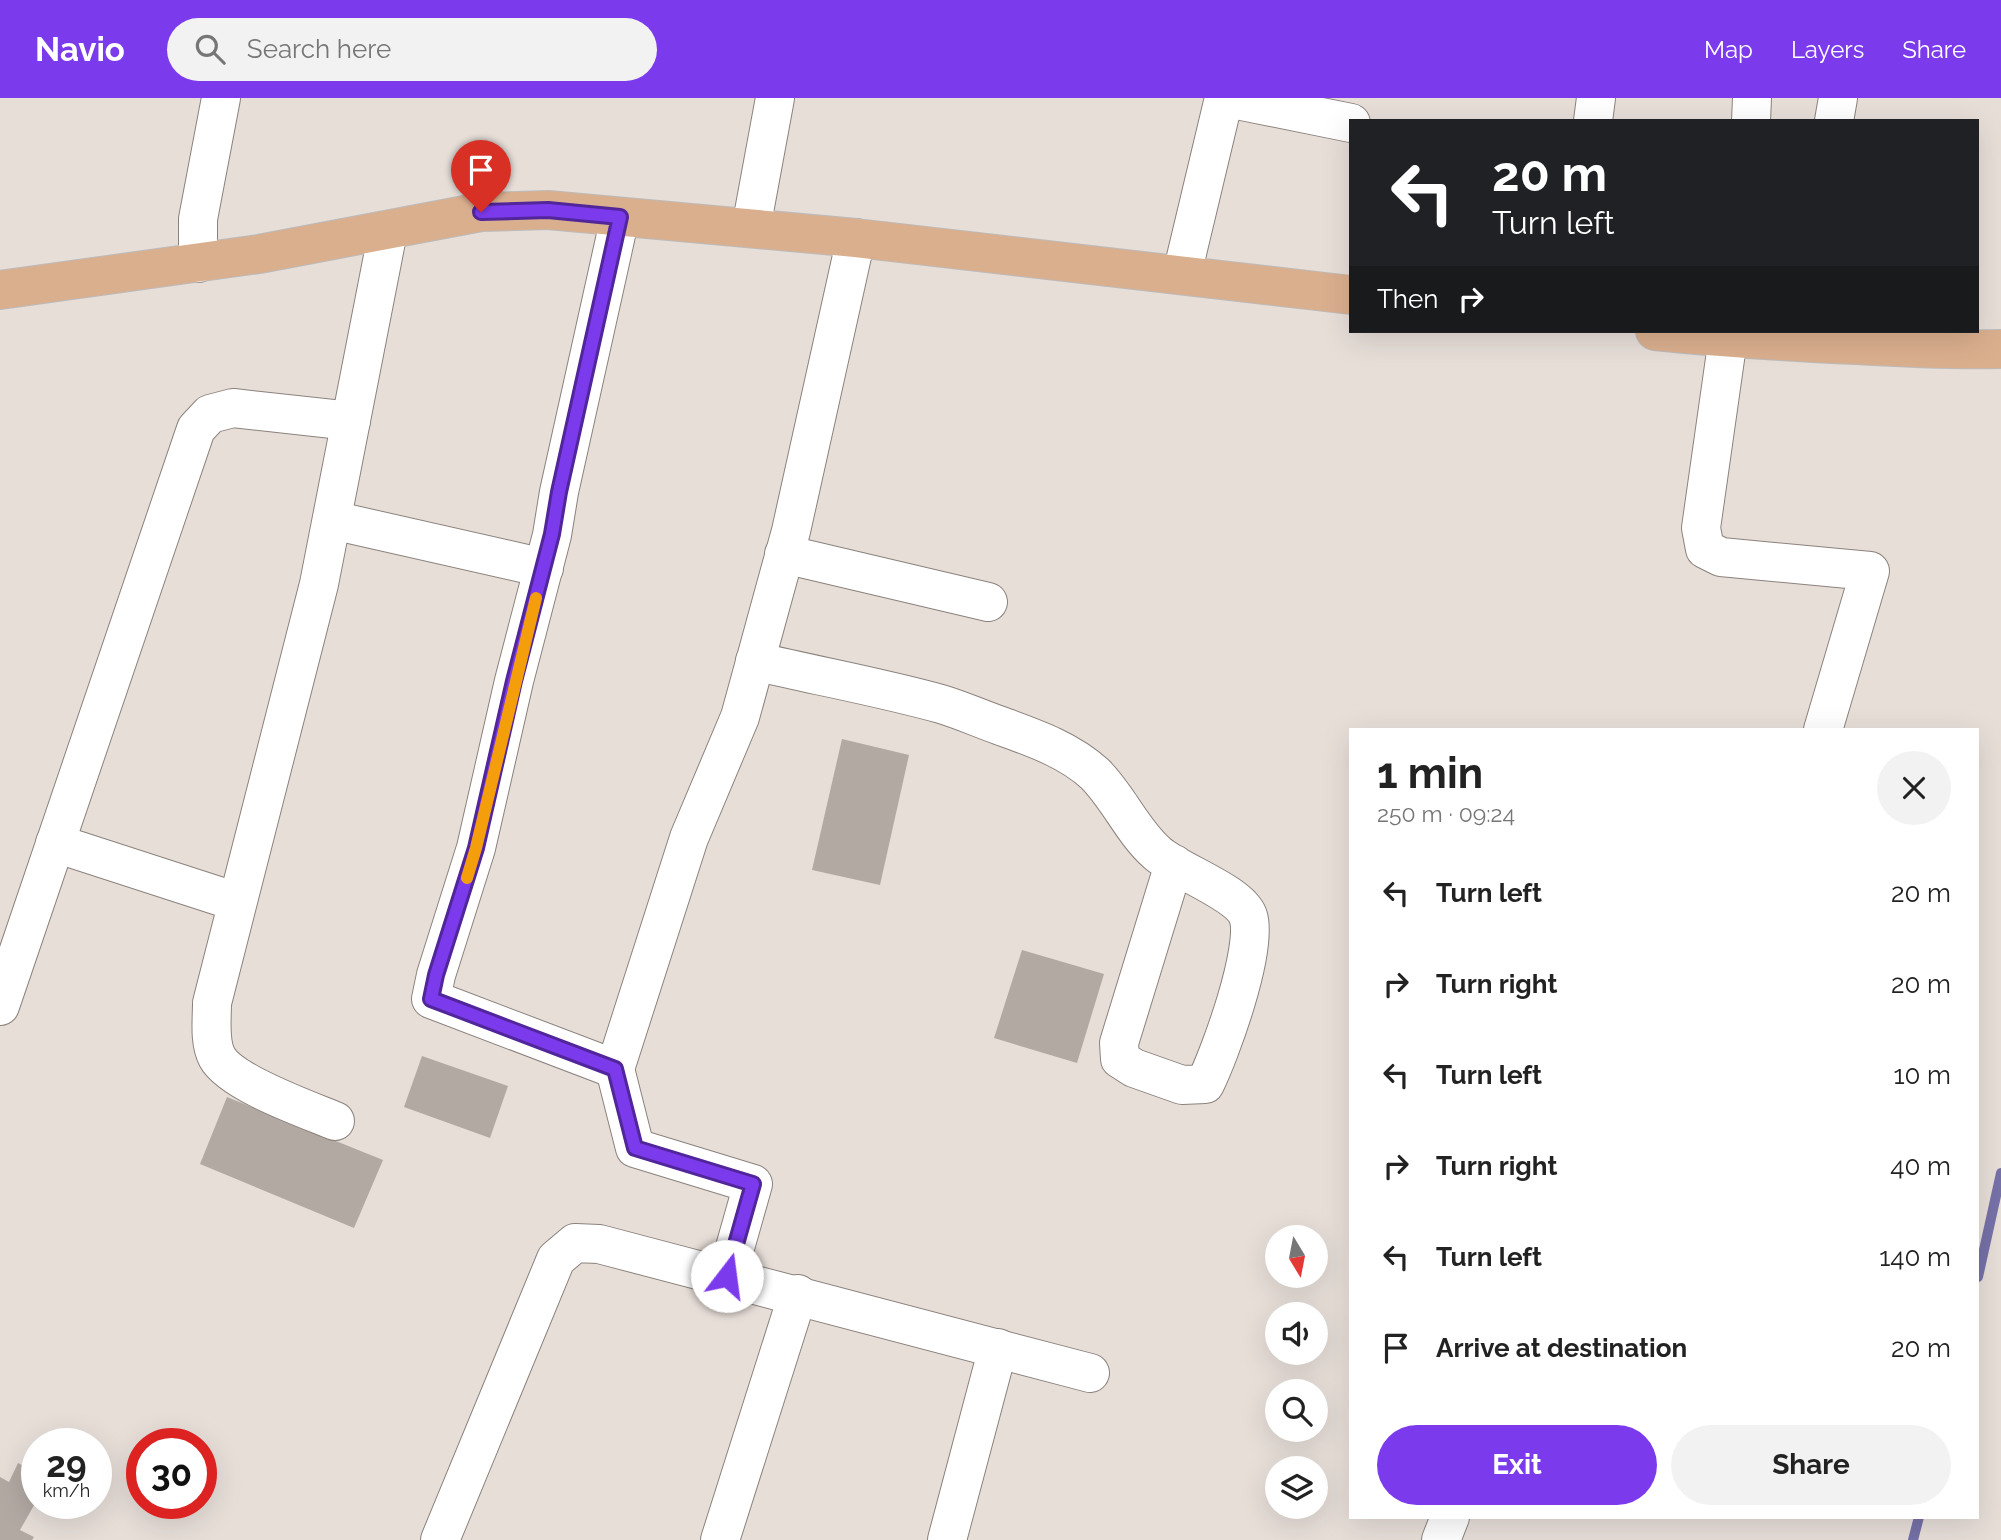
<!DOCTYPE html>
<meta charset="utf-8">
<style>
:root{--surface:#fff;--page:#f2f2f2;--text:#222;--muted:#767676;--accent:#7c3aed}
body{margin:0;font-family:Raleway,sans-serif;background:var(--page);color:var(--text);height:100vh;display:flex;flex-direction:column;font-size:26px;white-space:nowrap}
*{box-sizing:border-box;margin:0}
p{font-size:23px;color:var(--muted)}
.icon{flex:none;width:38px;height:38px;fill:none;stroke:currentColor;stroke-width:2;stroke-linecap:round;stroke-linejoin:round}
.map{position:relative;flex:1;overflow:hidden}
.details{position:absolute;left:1349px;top:630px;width:630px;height:791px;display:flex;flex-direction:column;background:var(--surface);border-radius:0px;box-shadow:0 7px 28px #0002}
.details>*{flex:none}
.top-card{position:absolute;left:1349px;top:21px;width:630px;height:214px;border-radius:0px;box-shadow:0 7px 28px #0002;background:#202124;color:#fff;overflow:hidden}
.needle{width:46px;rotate:170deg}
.fabs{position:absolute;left:1265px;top:1127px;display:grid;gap:14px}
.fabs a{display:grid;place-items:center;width:63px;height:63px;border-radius:50%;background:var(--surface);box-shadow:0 7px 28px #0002;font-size:35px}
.speed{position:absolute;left:21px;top:1330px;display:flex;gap:14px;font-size:35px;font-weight:700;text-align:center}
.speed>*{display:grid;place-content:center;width:91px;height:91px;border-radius:50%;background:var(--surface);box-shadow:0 7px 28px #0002;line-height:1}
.speed small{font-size:18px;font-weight:400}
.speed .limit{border:10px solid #d22;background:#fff;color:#111}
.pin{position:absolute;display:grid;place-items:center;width:60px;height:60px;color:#fff;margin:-72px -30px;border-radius:50% 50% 50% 0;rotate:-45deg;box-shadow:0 0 7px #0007}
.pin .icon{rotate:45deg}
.me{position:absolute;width:77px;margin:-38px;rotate:15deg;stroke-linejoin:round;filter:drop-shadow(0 0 5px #0008)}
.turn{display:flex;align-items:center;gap:24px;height:147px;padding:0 28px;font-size:32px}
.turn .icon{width:91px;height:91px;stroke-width:2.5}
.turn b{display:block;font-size:49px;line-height:60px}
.then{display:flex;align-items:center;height:66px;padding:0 28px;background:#0003;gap:14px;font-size:26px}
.round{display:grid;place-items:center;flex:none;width:74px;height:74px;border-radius:37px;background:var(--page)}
.overview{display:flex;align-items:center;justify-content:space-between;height:119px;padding:0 28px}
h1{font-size:42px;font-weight:700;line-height:52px}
.button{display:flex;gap:14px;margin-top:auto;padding:14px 28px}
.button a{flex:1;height:80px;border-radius:42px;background:var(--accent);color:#fff;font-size:28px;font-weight:700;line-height:80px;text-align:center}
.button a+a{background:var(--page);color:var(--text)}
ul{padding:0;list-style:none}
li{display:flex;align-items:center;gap:21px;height:91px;padding:0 28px}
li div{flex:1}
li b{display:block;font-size:26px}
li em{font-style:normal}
header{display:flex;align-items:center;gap:42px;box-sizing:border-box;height:98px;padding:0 35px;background:var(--accent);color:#fff}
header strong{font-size:33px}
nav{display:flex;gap:38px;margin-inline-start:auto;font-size:24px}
.search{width:490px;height:63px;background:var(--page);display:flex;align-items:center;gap:18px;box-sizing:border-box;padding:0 24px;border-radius:38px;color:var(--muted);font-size:26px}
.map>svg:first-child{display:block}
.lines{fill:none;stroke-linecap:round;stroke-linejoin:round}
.stream{stroke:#7671a7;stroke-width:10}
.building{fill:#b2a9a3}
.minor-casing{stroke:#8b827d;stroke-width:40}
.major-casing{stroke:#bcbbbb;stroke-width:40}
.minor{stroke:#fff;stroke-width:38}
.major{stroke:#daaf8e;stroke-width:38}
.route-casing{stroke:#51269a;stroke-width:18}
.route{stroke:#7c3aed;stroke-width:12}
.slow{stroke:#f59e0b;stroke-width:12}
</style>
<header>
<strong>Navio</strong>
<div class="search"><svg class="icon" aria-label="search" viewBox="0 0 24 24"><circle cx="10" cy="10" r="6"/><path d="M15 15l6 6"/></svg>Search here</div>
<nav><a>Map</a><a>Layers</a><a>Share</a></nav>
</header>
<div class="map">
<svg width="2001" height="1442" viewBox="0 0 2001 1442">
<rect width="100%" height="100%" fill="#e7ded8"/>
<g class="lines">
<g class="stream">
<polyline points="1978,1179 2001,1075"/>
<polyline points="1913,1442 1919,1419"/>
</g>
</g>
<g class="building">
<polygon points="842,641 909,657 880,787 812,772"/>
<polygon points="1022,852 1104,876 1077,965 994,940"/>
<polygon points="422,958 508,988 490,1040 404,1009"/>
<polygon points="227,999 383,1062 354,1130 200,1066"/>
<polygon points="18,1365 37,1375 37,1402 20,1432 34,1439 32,1442 0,1442 0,1379 9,1384"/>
</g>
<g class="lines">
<g class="minor-casing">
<g id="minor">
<polyline points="1227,0 1351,25"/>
<polyline points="1593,23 1596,0"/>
<polyline points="1751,23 1752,0"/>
<polyline points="1834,23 1838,0"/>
<polyline points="620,119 559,394 552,437 514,583 476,750 436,877 431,901 615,971 689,740 740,619 791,433 856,140"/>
<polyline points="751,130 775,0"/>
<polyline points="198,165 198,121 221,0"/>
<polyline points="1182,176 1224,0"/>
<polyline points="1729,233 1701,430 1705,451 1721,459 1870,473 1823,632"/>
<polyline points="332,422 544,470"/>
<polyline points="784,456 988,504"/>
<path d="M755 563C817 578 880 589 941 606 961 612 981 621 1001 628 1034 640 1069 652 1095 676 1119 700 1132 733 1157 755 1178 774 1239 794 1248 818 1259 849 1220 956 1205 986L1182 987 1134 970 1120 961 1119 945 1174 766"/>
<polyline points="55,745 237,804"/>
<polyline points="0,908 196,331 210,316 233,310 351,323"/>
<polyline points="615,971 635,1050 753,1086 727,1178"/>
<path d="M335 1023C306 1011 231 985 217 959 209 944 212 921 212 905L319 486 388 133"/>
<polyline points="440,1442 556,1161 575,1145 599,1146 1090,1275"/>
<polyline points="720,1442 798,1196"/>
<polyline points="947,1442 998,1250"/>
<polyline points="1441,1442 1450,1419"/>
</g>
</g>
<g class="major-casing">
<g id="major">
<polyline points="0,192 259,156 481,114 548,112 856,140 1351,197"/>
<path d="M1655 233C1722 240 1789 244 1857 247 1905 250 1953 252 2001 251"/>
</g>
</g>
<use href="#minor" class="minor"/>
<use href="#major" class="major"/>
</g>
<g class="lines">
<g class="route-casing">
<polyline id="route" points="481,114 548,112 620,119 559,394 552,436 514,583 476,750 436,877 431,901 615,971 635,1050 753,1086 727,1178"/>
</g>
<use href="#route" class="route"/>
<polyline class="slow" points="467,780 476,750 536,500"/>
</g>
</svg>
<div class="fabs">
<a><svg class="needle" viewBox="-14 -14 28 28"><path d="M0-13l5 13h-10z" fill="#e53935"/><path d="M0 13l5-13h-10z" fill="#767676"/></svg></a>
<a><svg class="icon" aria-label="sound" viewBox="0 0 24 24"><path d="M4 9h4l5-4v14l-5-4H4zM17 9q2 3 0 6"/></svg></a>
<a><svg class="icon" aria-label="search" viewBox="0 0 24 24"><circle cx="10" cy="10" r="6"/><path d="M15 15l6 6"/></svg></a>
<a><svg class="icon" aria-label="layers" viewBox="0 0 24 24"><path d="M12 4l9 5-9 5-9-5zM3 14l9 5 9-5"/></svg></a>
</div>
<div class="speed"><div>29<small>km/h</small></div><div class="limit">30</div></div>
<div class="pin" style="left:481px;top:114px;background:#d93025"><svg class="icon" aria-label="arrive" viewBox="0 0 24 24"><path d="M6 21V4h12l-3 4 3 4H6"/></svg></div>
<svg class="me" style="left:727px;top:1178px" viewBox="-20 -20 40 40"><circle r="19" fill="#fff"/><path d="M0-13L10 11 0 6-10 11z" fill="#7c3aed"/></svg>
<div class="top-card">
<div class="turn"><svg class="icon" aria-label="left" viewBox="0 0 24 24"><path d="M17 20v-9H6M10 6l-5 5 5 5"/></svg><div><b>20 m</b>Turn left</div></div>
<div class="then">Then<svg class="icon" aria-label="right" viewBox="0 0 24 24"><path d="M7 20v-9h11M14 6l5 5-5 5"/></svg></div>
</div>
<section class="details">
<div class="overview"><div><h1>1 min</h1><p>250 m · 09:24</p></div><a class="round"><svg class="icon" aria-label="close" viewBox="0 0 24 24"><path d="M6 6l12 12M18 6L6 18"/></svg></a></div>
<ul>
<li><svg class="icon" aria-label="left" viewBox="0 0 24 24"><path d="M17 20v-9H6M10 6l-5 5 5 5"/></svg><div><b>Turn left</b></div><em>20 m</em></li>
<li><svg class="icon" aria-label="right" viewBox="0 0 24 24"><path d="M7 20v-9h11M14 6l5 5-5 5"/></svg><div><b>Turn right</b></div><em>20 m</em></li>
<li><svg class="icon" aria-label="left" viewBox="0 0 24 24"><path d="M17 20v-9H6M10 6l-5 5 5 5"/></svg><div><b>Turn left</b></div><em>10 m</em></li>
<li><svg class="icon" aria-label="right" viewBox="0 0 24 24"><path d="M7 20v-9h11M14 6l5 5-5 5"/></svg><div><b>Turn right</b></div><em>40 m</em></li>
<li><svg class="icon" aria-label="left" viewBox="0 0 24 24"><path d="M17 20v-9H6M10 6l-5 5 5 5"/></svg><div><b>Turn left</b></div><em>140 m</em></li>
<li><svg class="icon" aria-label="arrive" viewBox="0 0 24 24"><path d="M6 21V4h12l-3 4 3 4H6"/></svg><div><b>Arrive at destination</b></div><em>20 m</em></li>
</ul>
<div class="button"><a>Exit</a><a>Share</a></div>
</section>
</div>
